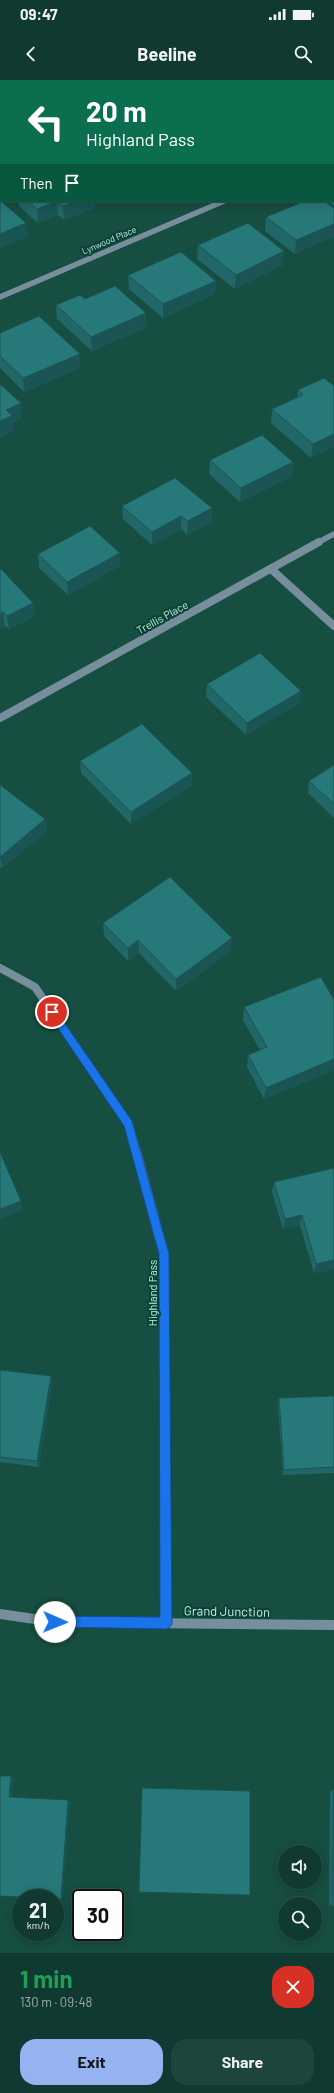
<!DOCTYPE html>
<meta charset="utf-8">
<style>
:root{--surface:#103a31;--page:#1e453d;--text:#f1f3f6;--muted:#9cadab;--line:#30544d;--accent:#95b2f1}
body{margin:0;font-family:Barlow,sans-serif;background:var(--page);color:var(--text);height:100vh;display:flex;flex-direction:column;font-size:15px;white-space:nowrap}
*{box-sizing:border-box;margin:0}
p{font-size:13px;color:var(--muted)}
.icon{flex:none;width:22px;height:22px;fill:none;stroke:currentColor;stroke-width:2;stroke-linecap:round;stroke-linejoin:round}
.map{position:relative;height:1873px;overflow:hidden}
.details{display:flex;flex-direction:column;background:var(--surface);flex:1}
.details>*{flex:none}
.guide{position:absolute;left:0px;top:0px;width:334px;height:122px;box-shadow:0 2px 10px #0003,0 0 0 1px var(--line);background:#0b6e4f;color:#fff;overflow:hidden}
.fabs{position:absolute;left:278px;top:1765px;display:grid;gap:8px}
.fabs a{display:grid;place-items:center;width:44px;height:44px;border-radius:50%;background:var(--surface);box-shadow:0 2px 10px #0003,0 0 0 1px var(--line);font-size:20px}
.speed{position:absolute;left:12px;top:1809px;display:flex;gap:8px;font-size:20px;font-weight:700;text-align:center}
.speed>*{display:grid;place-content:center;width:52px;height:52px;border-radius:50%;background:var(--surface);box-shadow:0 2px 10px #0003,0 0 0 1px var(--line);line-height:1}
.speed small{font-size:10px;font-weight:400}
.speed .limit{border:2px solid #111;border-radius:6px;background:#fff;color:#111}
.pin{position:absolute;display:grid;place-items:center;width:34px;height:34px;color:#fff;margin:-17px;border:2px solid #fff;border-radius:50%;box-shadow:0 1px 4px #0007}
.me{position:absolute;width:44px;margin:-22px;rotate:91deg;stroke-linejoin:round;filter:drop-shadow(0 0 3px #0008)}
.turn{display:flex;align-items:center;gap:14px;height:84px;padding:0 20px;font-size:18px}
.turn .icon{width:52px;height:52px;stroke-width:2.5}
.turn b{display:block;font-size:28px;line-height:34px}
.then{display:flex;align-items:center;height:38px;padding:0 20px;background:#0003;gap:8px;font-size:15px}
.round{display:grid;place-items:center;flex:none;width:42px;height:42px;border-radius:16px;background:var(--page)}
.summary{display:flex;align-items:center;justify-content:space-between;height:68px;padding:0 20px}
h1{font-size:24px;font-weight:700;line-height:30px;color:#1e9e55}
.primary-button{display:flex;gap:8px;margin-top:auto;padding:8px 20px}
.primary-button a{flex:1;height:46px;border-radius:16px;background:var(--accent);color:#111;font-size:16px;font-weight:700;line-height:46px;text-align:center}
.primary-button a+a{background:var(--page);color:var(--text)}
.status{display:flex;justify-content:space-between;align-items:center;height:28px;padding:0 20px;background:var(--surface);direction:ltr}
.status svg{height:11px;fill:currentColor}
header{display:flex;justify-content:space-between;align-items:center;height:52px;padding:0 20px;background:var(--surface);font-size:18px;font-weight:700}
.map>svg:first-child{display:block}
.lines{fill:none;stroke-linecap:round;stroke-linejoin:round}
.minor-far2{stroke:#778f9d;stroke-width:5.5}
.minor-far1{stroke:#778f9d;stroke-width:8}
.minor{stroke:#778f9d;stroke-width:10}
.wall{fill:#226767}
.shaded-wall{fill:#1b5454}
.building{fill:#277878;stroke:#1b5454}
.route{fill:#1a73e8;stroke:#114b97}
.labels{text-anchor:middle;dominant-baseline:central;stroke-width:4;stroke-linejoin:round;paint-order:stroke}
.far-street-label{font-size:9px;fill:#c8eadf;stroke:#074337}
.street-label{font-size:11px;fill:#c8eadf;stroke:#074337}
.near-street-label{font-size:13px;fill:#c8eadf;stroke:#074337}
</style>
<div class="status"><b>09:47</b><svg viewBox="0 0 49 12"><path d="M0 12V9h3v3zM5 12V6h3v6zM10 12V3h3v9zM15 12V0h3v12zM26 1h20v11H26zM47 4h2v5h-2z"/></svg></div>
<header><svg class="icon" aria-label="back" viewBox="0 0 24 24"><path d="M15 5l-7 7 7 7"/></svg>Beeline<svg class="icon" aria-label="search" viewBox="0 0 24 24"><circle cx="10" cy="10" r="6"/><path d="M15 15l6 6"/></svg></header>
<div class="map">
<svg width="334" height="1873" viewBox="0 0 334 1873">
<rect width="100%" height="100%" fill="#164e41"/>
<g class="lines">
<g class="minor-far2">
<polyline points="0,217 224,121"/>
<polyline points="317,463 334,454"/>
</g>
<g class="minor-far1">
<polyline points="271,489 334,546"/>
<polyline points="0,638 319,462"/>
<polyline points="0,888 35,907 129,1044 137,1072"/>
</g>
<g class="minor">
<polyline points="136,1071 164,1174 166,1543"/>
<polyline points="0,1534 55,1542 334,1545"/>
</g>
</g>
<g class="wall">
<rect x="62" y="0" width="73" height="1"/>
<polygon points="264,0 286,0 284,1 265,1"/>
<polygon points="333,107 334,107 334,126 329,122 329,121 333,121"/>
<polygon points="18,121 94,121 95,128 64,140 58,135 38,143 19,126"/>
<polygon points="334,128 295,174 265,151 266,137"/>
<polygon points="198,165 283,185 235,209 197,179"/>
<polygon points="128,195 216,201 215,214 163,238 129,209"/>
<polygon points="85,219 147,247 92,271 57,239 56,225"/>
<polygon points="0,253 80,274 80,288 24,312 0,288"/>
<polygon points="334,306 311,378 271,343 272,329 297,317 298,310"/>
<polygon points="210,380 293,382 292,396 240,422 209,394"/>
<polygon points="122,426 212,428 211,442 187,455 181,449 152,465 123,439"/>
<polygon points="38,474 120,486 68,515 39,488"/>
<polygon points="0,490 33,523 35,536 9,549 5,546 0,548"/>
<polygon points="207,604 301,611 300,623 246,655 206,617"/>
<polygon points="80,681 192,693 192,705 131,744 81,693"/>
<polygon points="334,685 334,738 308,713 309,701"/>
<polygon points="0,705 45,739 47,751 2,788 0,787"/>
<polygon points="103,843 231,871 176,911 139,873 128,881 104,856"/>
<polygon points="334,920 334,990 264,1019 247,987 248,975 260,970 243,940 244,927"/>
<polygon points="334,1088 334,1189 314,1193 300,1145 283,1149 272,1112 274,1102"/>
<polygon points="0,1290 51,1296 52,1302 39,1387 0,1382"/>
<polygon points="334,1316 334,1393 283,1395 278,1325 279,1318"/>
<polygon points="334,1710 332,1826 329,1824 330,1711"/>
</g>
<g class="shaded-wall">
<polygon points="126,0 135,0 135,1 123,1"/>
<polygon points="272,0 286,0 284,1 272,1"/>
<polygon points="334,21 334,34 333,35 333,22"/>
<rect x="0" y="47" width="1" height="14"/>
<polygon points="57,121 58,135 38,143 37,129"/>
<polygon points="76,121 94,121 95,128 64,140 63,126"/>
<polygon points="26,143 28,157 0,168 0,154"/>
<polygon points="334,144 334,157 295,174 296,160"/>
<polygon points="284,171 283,185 235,209 236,195"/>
<polygon points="216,201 215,214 163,238 163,224"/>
<polygon points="146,233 147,247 92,271 91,257"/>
<polygon points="80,274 80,288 24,312 23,298"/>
<polygon points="21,323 22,339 13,344 13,352 0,358 0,341 6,330"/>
<polygon points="334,354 334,367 311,378 313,364"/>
<polygon points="293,382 292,396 240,422 241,408"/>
<polygon points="212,428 211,442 187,455 188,441"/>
<polygon points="181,436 181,449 152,465 152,452"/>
<polygon points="120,473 120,486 68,515 67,502"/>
<polygon points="33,523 35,536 9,549 7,536"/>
<polygon points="3,532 5,546 0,548 0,534"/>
<polygon points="301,611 300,623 246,655 247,643"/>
<polygon points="192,693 192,705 131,744 131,732"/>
<polygon points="45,739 47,751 2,788 0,777"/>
<polygon points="232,858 231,871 176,911 176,899"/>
<polygon points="138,860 139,873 128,881 128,868"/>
<polygon points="334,979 334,990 264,1019 266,1008"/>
<polygon points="21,1121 23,1130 0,1139 0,1129"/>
<polygon points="302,1135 300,1145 283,1149 285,1139"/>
<polygon points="334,1180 334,1189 314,1193 316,1184"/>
<polygon points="51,1296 52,1302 39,1387 37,1381"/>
<polygon points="11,1696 14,1697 12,1718 9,1717"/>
<polygon points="68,1720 70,1721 63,1817 61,1819"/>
</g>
<g class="building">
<polygon points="41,0 50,0 52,1 38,1"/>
<polygon points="72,0 126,0 123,1 74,1"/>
<polygon points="290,0 334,0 334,21 333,22 333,1 287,1"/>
<rect x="0" y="33" width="1" height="14"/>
<polygon points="0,121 1,121 26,143 0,154"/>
<polygon points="28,121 57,121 37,129"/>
<polygon points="57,121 76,121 63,126"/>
<polygon points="305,121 324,121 334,128 334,144 296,160 266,137"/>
<polygon points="248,143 284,171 236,195 198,165"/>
<polygon points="181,172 216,201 163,224 128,195"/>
<polygon points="115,206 146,233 91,257 56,225 80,215 85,219"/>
<polygon points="39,236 80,274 23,298 0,276 0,253"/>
<polygon points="324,298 334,306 334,354 313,364 272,329 303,315 298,310"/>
<polygon points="0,304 21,323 6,330 12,336 0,341"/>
<polygon points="262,355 293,382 241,408 210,380"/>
<polygon points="175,398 212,428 188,441 181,436 152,452 122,426"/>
<polygon points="90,446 120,473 67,502 38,474"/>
<polygon points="1,489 33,523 7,536 3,532 0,534 0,490"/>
<polygon points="260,573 301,611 247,643 207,604"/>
<polygon points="142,644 192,693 131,732 80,681"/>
<polygon points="334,685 334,724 309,701"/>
<polygon points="0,705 45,739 0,777"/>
<polygon points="170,797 232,858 176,899 138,860 128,868 103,843"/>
<polygon points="321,897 334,920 334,979 266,1008 248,975 267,967 244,927"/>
<polygon points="0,1072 21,1121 0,1129"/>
<polygon points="334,1088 334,1180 316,1184 302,1135 285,1139 274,1102"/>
<polygon points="0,1290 51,1296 37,1381 0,1377"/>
<polygon points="334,1316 334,1387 284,1390 279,1318"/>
<polygon points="0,1696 11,1696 9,1717 68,1720 61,1819 55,1819 55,1818 39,1818 0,1816"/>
<polygon points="142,1708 250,1711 250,1815 139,1812"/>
<polygon points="334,1710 334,1826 332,1826"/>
</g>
<polygon class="route" points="52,928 55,929 132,1041 169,1174 172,1543 170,1547 166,1549 55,1547 51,1546 49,1542 51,1537 55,1536 160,1537 159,1174 124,1046 49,935 49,929"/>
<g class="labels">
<g class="far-street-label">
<text transform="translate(109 160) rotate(-23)">Lynwood Place</text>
</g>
<g class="street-label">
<text transform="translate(162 537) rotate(-29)">Trellis Place</text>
<text transform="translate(152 1213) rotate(-90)">Highland Pass</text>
</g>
<g class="near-street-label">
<text transform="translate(227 1531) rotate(1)">Grand Junction</text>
</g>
</g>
</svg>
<div class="fabs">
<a><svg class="icon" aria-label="sound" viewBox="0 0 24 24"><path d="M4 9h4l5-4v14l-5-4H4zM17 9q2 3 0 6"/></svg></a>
<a><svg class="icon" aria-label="search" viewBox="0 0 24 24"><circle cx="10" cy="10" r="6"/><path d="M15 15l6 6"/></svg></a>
</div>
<div class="speed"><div>21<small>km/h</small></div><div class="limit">30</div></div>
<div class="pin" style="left:52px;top:932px;background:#d93025"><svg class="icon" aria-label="arrive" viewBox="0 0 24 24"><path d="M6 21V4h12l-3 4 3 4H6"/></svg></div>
<svg class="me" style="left:55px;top:1542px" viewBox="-20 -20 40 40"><circle r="19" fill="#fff"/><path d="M0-13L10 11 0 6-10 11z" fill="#1a73e8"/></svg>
<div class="guide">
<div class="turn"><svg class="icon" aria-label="left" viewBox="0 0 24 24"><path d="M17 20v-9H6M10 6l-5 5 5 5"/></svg><div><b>20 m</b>Highland Pass</div></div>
<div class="then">Then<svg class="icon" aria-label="arrive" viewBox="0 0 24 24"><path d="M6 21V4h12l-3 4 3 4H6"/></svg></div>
</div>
</div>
<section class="details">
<div class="summary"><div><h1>1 min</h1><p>130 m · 09:48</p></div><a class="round" style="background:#d93025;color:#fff"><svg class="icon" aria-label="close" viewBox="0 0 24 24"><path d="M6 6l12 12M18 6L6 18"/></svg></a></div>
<div class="primary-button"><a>Exit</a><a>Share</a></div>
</section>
